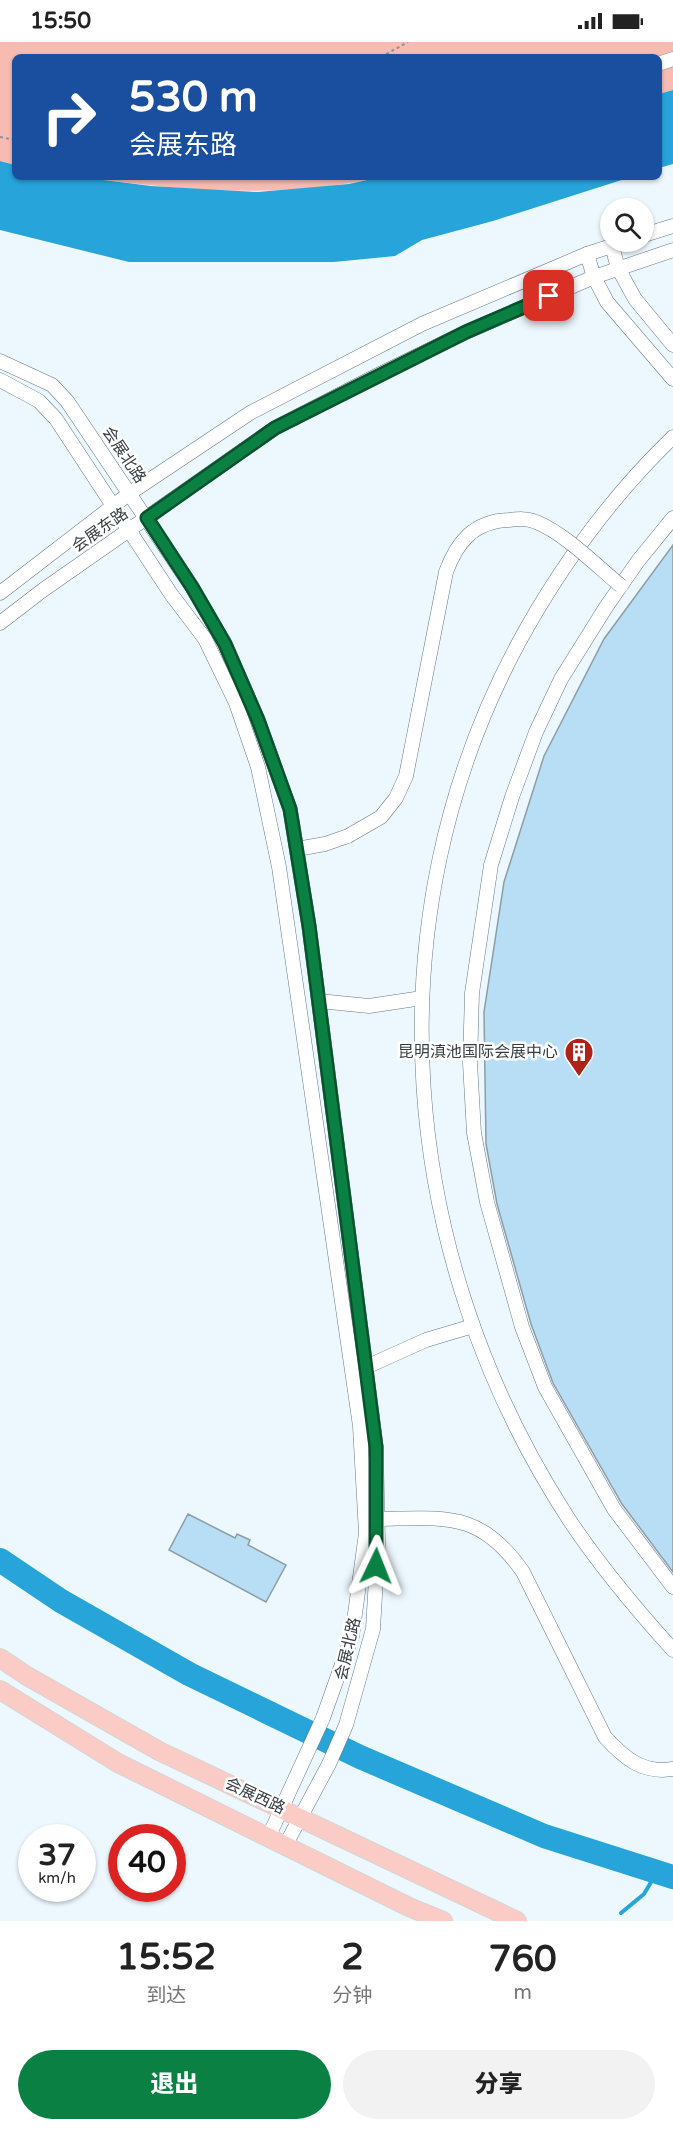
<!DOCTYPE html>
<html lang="zh">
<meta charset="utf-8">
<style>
:root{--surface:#fff;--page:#f2f2f2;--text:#222;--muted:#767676;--accent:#0b8043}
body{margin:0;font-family:"Varela Round","Noto Sans SC",sans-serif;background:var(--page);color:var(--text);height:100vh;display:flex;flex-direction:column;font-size:22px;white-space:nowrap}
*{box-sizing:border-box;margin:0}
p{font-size:20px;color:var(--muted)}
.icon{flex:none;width:33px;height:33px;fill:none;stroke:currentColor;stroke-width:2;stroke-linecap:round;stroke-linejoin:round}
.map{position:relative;height:1879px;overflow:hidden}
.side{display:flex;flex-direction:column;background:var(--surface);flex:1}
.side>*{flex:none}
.guide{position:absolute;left:12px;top:12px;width:650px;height:126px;border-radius:9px;box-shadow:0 2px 4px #0004;background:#1a4fa0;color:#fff;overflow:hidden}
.fabs{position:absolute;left:600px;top:156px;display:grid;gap:12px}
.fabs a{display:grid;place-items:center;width:54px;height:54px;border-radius:50%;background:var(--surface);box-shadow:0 2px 4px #0004;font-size:30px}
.speed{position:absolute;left:18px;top:1782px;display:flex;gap:12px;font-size:30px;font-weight:700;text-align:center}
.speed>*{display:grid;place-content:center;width:78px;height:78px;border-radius:50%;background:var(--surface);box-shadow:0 2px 4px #0004;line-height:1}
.speed small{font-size:15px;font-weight:400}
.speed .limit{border:9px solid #d22;background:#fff;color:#111}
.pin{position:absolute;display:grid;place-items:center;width:51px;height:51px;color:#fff;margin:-26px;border-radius:12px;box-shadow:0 3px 9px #0006}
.me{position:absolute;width:66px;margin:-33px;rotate:2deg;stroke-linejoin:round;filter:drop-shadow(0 0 4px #0008)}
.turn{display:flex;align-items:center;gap:21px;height:126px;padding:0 18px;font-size:27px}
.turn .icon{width:78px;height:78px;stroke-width:2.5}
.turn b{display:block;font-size:42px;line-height:51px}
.eta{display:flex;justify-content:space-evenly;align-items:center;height:102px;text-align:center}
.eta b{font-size:36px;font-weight:800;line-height:42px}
.primary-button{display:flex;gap:12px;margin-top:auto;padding:12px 18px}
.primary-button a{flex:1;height:69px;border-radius:36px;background:var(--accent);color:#fff;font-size:24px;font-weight:800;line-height:69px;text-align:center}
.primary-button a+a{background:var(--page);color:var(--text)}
.status{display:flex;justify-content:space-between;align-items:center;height:42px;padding:0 30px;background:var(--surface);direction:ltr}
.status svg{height:16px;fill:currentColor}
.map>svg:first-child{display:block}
.green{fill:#f8bbb1}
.water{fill:#27a4da}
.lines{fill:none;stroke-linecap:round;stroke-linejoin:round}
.stream{stroke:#27a4da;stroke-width:4}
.river{stroke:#27a4da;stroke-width:24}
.building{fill:#b7def5;stroke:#8d9da6;stroke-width:1.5}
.minor-casing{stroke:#687781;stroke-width:15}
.major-casing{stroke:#d3d5d5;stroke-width:20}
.path{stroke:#8a9297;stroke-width:2;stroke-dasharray:3 3;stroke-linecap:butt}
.minor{stroke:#fff;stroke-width:14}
.major{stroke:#fbccc5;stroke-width:18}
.minor-bridge-casing{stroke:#687781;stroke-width:15;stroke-linecap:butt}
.minor-bridge{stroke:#fff;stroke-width:14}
.route-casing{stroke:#07532c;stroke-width:15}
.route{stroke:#0b8043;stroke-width:10}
.labels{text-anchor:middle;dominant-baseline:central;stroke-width:5;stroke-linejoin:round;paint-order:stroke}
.street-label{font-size:16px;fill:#373e42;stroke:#fff}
.poi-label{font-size:16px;fill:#373e42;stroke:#fff;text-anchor:end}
</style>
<div class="status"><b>15:50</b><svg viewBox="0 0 49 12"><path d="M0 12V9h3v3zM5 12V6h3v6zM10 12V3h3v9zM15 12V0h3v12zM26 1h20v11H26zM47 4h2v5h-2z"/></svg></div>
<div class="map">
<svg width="673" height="1879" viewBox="0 0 673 1879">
<rect width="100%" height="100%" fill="#edf8fe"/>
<g class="green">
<polygon points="0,0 673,0 673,48 659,52 658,15 15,15 15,123 0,119"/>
<path d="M80 135H380C282 158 179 148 80 135Z"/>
</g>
<g class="water">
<polygon points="673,48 673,122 659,126 659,52"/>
<polygon points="0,119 15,123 15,135 80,135 151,144 258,150 349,142 380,135 631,135 493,179 422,198 395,214 334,220 129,220 0,188"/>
</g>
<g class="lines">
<polyline class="stream" points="621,1871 644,1852 657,1830"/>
<polyline class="river" points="0,1518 61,1559 189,1632 360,1715 544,1794 673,1835"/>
</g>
<g class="building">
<polygon points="673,503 673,1530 622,1462 553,1341 531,1282 497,1162 486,1102 484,970 504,840 544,714 604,597"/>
<polygon points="188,1472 235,1496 237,1492 250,1498 248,1503 286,1523 266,1560 169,1508"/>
</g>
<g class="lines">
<g class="minor-casing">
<g id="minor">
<polyline points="658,22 673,17"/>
<polyline points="644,193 673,184"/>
<polyline points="612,204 618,226 635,257 673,303"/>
<polyline points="587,212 594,235 607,260 673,337"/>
<polyline points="0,319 52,343 67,359 192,545 225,602 258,678 290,767 309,884 376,1405 378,1502 373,1587 346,1683 329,1722 285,1804"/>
<polyline points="0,338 39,359 56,377 171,552 205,597 236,661 258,725 279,825 360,1384 366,1491 352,1594 323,1676 268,1796"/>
<path d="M673 395C611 455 560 525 519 600 369 878 398 1214 568 1476 599 1523 635 1566 673 1608"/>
<polyline points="673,476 638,519 606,565 561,637 536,690 512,755 491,823 472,951 470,1021 474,1091 487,1160 522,1285 545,1345 614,1467 673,1545"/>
<polyline points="0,551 130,451 250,371 422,282 587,212 624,200"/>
<polyline points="0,581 43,548 275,386 376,334 466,290 594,235 673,208"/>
<polyline points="297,807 325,802 348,794"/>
<polyline points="319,959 369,964 422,956"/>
<polyline points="366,1325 426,1298 473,1284"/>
<path d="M377 1477C445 1476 480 1468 523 1530L605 1695C624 1716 643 1732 673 1727"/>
</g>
</g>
<g class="major-casing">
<g id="major">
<polyline points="0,1616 27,1634 159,1709 517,1879"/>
<polyline points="0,1648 118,1721 409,1865 443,1879"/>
</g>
</g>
<g class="path">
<polyline points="381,15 408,0"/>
<polyline points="0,95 15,98"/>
</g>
<use href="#minor" class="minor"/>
<use href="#major" class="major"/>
<g class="minor-bridge-casing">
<path id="minor-bridge" d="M348 794 381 775 396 756 406 734 446 530C457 500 474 479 509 478 518 477 527 476 536 480 563 490 598 525 621 544"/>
</g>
<use href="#minor-bridge" class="minor-bridge"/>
</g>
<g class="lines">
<g class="route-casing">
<polyline id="route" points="376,1524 376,1405 309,884 290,767 258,678 225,602 192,545 147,476 275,386 466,290 549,254"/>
</g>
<use href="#route" class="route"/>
</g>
<defs>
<g id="building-pin" transform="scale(1.5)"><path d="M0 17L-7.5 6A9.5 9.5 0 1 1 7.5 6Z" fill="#b02117" stroke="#fff"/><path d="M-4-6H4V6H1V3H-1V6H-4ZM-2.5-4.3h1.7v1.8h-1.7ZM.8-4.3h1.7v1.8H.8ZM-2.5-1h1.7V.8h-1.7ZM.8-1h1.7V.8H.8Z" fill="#fff"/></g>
</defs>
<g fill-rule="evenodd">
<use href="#building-pin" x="579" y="1010"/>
</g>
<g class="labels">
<g class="street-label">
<text transform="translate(124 413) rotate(56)">会展北路</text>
<text transform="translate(100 488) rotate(-35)">会展东路</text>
<text transform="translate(348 1607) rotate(-77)">会展北路</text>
<text transform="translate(255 1754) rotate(25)">会展西路</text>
</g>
<g class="poi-label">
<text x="558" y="1010">昆明滇池国际会展中心</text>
</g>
</g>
</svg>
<div class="fabs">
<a><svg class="icon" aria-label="search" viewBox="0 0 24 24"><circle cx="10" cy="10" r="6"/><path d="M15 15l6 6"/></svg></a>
</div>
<div class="speed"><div>37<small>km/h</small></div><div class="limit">40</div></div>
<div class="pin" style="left:549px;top:254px;background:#d93025"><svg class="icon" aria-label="arrive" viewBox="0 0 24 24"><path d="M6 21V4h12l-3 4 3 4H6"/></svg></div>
<svg class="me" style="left:376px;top:1524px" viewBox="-20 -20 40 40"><path d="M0-17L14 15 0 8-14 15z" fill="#0b8043" stroke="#fff" stroke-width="4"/></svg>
<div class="guide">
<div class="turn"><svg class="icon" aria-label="right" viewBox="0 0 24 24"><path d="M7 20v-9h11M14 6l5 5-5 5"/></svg><div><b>530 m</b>会展东路</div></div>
</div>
</div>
<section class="side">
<div class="eta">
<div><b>15:52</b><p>到达</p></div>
<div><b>2</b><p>分钟</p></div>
<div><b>760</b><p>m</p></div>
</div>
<div class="primary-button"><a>退出</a><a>分享</a></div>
</section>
